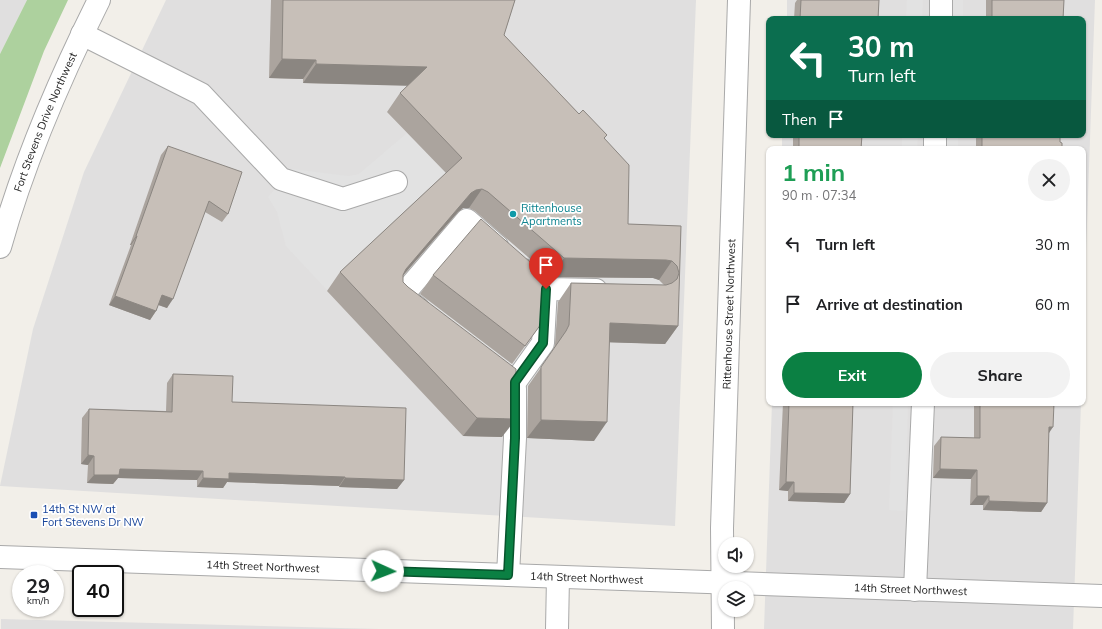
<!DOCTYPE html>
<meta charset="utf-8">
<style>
:root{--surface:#fff;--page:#f2f2f2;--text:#202124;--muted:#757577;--accent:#0b8043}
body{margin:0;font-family:Mulish,sans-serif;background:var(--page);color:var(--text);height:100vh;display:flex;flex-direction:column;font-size:15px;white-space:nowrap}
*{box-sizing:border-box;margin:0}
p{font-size:13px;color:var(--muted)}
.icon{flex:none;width:22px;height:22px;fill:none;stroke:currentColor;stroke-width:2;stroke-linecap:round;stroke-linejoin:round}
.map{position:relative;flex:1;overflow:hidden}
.drawer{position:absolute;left:766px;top:146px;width:320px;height:260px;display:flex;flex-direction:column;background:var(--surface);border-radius:8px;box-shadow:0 1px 3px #0004}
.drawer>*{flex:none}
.guide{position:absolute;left:766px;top:16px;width:320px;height:122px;border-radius:8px;box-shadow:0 1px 3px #0004;background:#0b6e4f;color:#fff;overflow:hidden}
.controls{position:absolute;left:718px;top:537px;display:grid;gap:8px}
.controls a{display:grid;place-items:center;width:36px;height:36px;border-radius:50%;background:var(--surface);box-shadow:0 1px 3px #0004;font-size:20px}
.speed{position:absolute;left:12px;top:565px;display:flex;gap:8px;font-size:20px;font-weight:700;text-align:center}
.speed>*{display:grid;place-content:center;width:52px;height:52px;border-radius:50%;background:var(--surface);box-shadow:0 1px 3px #0004;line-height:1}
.speed small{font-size:10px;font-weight:400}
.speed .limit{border:2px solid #111;border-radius:6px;background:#fff;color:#111}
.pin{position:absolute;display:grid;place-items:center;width:34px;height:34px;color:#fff;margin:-41px -17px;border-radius:50% 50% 50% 0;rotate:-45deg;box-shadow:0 0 4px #0007}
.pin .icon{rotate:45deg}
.me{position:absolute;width:44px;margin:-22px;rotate:92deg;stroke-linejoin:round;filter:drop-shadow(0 0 3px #0008)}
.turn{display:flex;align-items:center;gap:14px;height:84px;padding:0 16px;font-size:18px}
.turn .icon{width:52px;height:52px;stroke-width:2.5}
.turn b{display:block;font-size:28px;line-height:34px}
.then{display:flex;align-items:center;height:38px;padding:0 16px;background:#0003;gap:8px;font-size:15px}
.round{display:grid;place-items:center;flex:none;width:42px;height:42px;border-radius:21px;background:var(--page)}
.headline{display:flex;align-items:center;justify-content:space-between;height:68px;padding:0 16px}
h1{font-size:24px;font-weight:700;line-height:30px;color:#1e9e55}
.cta{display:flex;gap:8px;margin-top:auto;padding:8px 16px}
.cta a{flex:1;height:46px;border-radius:24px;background:var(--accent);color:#fff;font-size:16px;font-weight:700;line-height:46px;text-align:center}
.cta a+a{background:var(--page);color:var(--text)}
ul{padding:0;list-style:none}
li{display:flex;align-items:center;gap:12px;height:60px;padding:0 16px}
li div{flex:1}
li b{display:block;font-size:15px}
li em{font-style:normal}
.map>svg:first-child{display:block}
.residential{fill:#e0dfdf}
.forest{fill:#add19e}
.parking{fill:#e2e2e2}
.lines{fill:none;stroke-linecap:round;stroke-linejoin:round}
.minor-casing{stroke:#a9a9a9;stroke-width:24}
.minor{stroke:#fff;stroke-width:22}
.wall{fill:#aba49e}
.shaded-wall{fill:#8b8681}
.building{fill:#c7bfb8;stroke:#8b8681}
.route-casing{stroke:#07532c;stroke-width:10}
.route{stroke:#0b8043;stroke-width:7}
.culture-dot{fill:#0f9aa8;stroke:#fff;stroke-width:1.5}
.transit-dot{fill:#1a4fb4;stroke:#fff;stroke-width:1.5}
.labels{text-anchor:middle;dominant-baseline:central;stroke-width:3.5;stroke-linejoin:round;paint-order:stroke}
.street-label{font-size:11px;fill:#222;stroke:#fff}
.culture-label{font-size:11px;fill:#0d838f;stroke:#fff;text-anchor:start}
.transit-label{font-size:11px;fill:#164399;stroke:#fff;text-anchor:start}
</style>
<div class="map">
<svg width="1102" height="629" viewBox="0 0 1102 629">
<rect width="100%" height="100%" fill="#f2efe9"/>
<g class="residential">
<polygon points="0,0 27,0 0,54"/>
<polygon points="166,0 696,0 675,526 0,486 33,329 84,172"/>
<polygon points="787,0 1095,0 1083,335 1083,149 782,149 782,135 1083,135 1083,19 787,19"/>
<polygon points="772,403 1081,403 1073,629 764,629"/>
<polygon points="1,619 379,629 1,629"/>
</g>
<polygon class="forest" points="27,0 68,0 44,51 0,168 0,54"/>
<g class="parking">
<polygon points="907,0 923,0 922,19 906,19"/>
<rect x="946" y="0" width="17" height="19"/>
<polygon points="407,133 449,176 668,245 665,344 597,342 594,441 463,436 286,246 277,212 268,197 292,169 348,176 359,174"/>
<polygon points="902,135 918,135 917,149 902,149"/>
<rect x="941" y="135" width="17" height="14"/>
<polygon points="893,403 908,403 905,511 889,510"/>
</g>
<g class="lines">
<g class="minor-casing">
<g id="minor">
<polyline points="941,19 941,0"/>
<polyline points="82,34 201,94 281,179 343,199 396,182"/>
<polyline points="935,149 935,135"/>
<path id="s1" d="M0 247C24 161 59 80 99 0"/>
<polyline points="524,270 546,289 596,290"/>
<polyline points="418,308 402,296 467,220 497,246"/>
<polyline points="515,382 543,343 546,289"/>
<path id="s2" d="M0 557 1102 596"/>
<polyline points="508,575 515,438 515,389"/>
<polyline points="915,590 923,403"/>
<polyline points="557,629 558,577"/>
<path id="s3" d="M723 629 722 528 739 0"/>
</g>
</g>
<use href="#minor" class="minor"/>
</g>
<g class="wall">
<polygon points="271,0 515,0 504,35 579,114 607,135 604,139 628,224 681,226 678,326 665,344 609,342 594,441 527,438 528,386 554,349 555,344 558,302 571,283 664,285 659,280 653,278 551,277 475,211 469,208 463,208 458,212 403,276 403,282 502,437 463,436 327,291 340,272 446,173 387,112 400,93 408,85 303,83 303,79 269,78"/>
<polygon points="797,0 879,0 878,19 794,19 795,3"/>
<polygon points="986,0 1064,0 1063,19 986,19"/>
<polygon points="793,135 862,135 861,149 793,149"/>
<polygon points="976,135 1060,135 1060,142 1062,149 976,149"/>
<polygon points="168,146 228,214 222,222 205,212 167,308 158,305 156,311 150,320 109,305 131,245 130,245 161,155"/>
<polygon points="433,275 544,320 512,364 420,294"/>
<polygon points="173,374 232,402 404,480 397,489 339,487 339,486 227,482 223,488 197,487 197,480 118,478 113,484 87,483 88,465 81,464 82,418 89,409 166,411 167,383"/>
<polygon points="783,403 853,403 850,494 844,503 788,501 788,491 779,490"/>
<polygon points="974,403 1054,403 1049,433 1047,503 1041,512 983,510 983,505 970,505 971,479 933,478 934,446 941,437 974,438"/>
</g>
<g class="shaded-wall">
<polygon points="282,59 316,60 303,79 269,78"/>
<polygon points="316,64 427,67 414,86 303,83"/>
<polygon points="482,189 469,208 463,208 458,212 392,288 406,269 471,193 476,190"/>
<polygon points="136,236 137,236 131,245 130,245"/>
<polygon points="564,258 666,260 672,261 659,280 653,278 551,277"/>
<polygon points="162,295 173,299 167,308 156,304"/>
<polygon points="115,296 156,311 150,320 109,305"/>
<polygon points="610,323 678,326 665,344 597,342"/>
<polygon points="477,418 516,419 502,437 463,436"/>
<polygon points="541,420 607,422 594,441 527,438"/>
<polygon points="1049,427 1053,427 1047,436"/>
<polygon points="88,455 94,456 88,465 81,464"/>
<polygon points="120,469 203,471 197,480 118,478 113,484 87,483 94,475"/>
<polygon points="940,469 977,470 971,479 933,478"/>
<polygon points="229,473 345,477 339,486 227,482 223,488 197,487 203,478"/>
<polygon points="345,478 404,480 397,489 339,487"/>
<polygon points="786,482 794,482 788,491 779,490"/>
<polygon points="794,493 850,494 844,503 788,501"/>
<polygon points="977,496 989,496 983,505 970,505"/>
<polygon points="989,501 1047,503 1041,512 983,510"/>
</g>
<g class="building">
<polygon points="283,0 515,0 504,35 579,114 583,110 607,135 604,138 629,165 628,224 681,226 678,326 610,323 607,422 541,420 541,367 566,331 569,325 571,283 666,285 672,283 677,279 679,273 677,266 672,261 666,260 564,258 488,192 482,189 476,190 471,193 406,269 403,275 403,282 408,287 516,369 516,419 477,418 340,272 462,158 400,93 427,67 316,64 316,60 282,59"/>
<polygon points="801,0 879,0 878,19 800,19"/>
<polygon points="992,0 1064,0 1063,19 992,19"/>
<polygon points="799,135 862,135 861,149 797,149 797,148 799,148"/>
<polygon points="982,135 1060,135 1060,142 1062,143 1062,149 982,149"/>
<polygon points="168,146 242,172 228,214 209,201 173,299 162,295 156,311 115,296 137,236 136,236"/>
<polygon points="481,219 546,276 544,320 525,346 433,275"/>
<polygon points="173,374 233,376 232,402 406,408 404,480 345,478 345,477 229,473 229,479 203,478 203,471 120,469 119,475 94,475 94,456 88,455 89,409 172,412"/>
<polygon points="789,403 853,403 850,494 794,493 794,482 786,482"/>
<polygon points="980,403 1054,403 1053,427 1049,427 1047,503 989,501 989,496 977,496 977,470 940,469 941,437 980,438"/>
</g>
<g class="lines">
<g class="route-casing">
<polyline id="route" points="383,571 508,575 515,438 515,382 543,343 546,289"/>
</g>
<use href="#route" class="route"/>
</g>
<circle class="culture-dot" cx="513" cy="214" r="4"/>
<rect class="transit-dot" x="30" y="511" width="8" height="8" rx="2"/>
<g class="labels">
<g class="street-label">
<text stroke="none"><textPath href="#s1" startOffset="133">Fort Stevens Drive Northwest</textPath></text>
<text stroke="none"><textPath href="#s3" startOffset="315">Rittenhouse Street Northwest</textPath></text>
<text stroke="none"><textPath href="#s2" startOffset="263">14th Street Northwest</textPath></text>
<text stroke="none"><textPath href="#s2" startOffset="587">14th Street Northwest</textPath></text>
<text stroke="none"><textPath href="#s2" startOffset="911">14th Street Northwest</textPath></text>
</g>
<g class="culture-label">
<text x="521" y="208">Rittenhouse<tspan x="521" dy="13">Apartments</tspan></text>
</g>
<g class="transit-label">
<text x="42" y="509">14th St NW at<tspan x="42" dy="13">Fort Stevens Dr NW</tspan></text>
</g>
</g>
</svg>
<div class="controls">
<a><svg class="icon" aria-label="sound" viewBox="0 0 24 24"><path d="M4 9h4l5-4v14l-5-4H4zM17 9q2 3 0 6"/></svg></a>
<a><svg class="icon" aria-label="layers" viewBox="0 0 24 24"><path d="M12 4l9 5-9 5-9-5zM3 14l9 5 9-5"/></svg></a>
</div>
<div class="speed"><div>29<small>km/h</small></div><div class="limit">40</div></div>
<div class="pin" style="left:546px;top:289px;background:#d93025"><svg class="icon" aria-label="arrive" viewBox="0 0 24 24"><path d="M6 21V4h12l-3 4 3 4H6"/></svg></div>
<svg class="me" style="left:383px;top:571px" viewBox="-20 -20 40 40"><circle r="19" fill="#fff"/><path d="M0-13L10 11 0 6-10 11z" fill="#0b8043"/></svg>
<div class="guide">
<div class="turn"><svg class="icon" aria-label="left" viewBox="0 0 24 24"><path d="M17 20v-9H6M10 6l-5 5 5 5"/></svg><div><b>30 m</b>Turn left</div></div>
<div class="then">Then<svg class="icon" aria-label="arrive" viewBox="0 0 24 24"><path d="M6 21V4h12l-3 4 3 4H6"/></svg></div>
</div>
<section class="drawer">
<div class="headline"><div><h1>1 min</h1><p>90 m · 07:34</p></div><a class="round"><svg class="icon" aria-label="close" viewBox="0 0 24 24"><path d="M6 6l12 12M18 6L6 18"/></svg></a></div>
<ul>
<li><svg class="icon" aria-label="left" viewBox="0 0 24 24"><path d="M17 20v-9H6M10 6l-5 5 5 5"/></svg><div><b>Turn left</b></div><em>30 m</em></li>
<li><svg class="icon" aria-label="arrive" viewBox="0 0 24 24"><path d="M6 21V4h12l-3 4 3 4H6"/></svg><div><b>Arrive at destination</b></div><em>60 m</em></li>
</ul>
<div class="cta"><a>Exit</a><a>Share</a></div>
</section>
</div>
